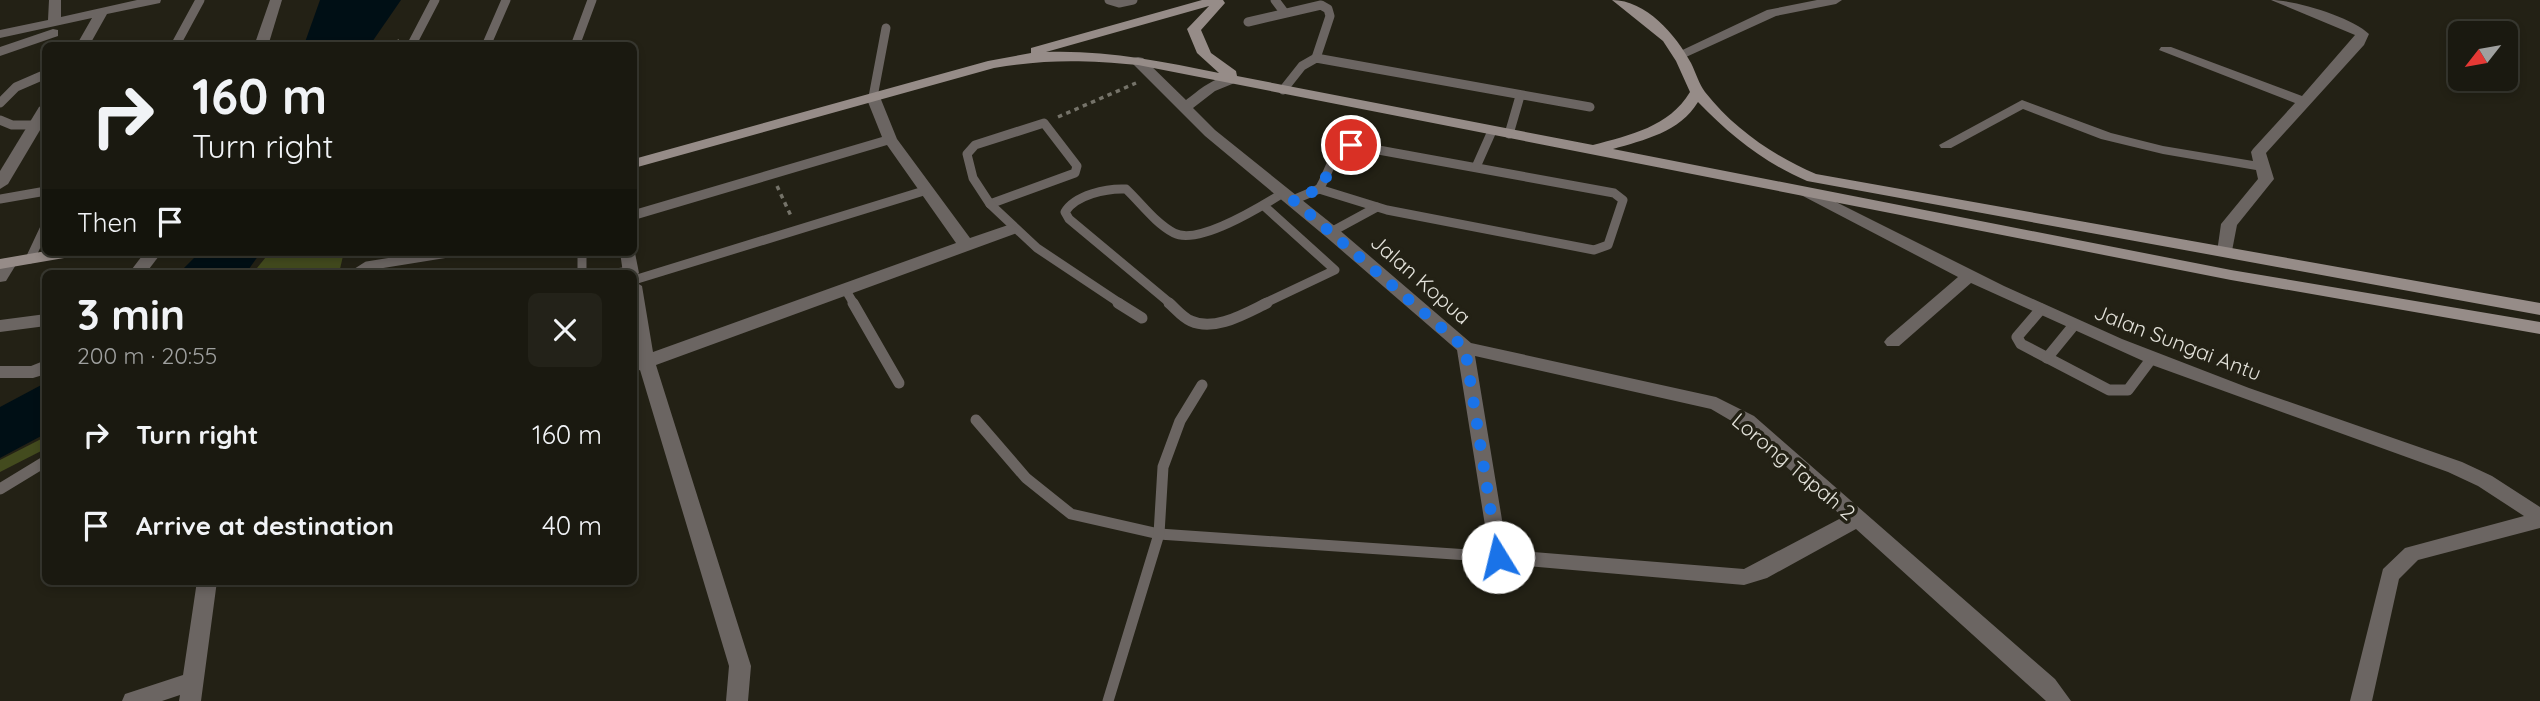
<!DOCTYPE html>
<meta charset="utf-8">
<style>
:root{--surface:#1a1910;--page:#232219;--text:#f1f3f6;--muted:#9fa09f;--line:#383830}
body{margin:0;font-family:Quicksand,sans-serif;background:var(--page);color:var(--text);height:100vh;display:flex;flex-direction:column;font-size:26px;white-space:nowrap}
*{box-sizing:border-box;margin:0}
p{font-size:23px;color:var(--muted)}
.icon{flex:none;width:38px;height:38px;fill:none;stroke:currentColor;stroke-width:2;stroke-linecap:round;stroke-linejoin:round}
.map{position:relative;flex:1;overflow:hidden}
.details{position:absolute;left:42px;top:270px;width:595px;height:315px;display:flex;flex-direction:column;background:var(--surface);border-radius:10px;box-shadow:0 4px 10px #0003,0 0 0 2px var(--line)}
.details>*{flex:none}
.guide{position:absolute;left:42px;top:42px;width:595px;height:214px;border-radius:10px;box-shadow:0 4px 10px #0003,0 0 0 2px var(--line);background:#1a1910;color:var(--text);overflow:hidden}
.needle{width:46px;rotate:239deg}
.controls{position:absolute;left:2448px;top:21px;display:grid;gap:14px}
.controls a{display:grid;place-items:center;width:70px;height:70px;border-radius:10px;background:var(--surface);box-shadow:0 4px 10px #0003,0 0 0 2px var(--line);font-size:35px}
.pin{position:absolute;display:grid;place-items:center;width:60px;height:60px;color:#fff;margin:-30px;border:4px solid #fff;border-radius:50%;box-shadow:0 2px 7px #0007}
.me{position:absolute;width:77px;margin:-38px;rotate:351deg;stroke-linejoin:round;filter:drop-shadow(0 0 5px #0008)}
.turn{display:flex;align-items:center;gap:24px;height:147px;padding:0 35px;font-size:32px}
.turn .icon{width:91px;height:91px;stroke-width:2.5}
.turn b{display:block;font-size:49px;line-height:60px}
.then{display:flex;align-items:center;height:66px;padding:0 35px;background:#0003;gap:14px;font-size:26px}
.round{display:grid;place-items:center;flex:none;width:74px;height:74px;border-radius:10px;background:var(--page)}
.summary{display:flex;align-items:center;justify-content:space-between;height:119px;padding:0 35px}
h1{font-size:42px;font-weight:700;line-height:52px}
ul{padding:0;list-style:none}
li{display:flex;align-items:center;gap:21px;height:91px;padding:0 35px}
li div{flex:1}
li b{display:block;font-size:26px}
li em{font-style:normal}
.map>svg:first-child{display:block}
.green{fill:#434b1e}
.water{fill:#000f15}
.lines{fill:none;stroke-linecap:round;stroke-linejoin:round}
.path{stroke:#757369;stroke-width:3.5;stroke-dasharray:4.5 4.5;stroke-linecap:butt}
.lane-far1{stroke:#6b6562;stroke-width:9}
.lane{stroke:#6b6562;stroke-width:11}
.street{fill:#6b6562;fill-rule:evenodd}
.secondary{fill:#968c88;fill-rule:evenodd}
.route{stroke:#1a73e8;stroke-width:12;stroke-dasharray:0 21.6}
.labels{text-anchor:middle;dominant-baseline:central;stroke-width:7;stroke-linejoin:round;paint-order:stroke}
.street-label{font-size:21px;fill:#e3e2da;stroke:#232115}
</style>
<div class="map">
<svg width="2540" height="701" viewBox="0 0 2540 701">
<rect width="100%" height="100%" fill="#232115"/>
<g class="green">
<polygon points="270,252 344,252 339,273 253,273"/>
<polygon points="45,437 45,449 0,472 0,460"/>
</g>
<g class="water">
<polygon points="320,0 401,0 370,45 304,45"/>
<polygon points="200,252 261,252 246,273 179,273"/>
<polygon points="45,383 45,434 0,458 0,407"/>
</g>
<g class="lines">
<g class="path">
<polyline points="353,46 399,41"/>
<polyline points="1058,117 1136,83"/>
<polyline points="777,186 791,216"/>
</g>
<g class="lane-far1">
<polyline points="1109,0 1119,3 1133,0"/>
<polyline points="1275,0 1284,12"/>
<polyline points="1248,22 1321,5 1328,9 1330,16 1316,58"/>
<polyline points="175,46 200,0"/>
<polyline points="411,46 435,0"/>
<polyline points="486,46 506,0"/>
<polyline points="575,46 592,0"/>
<polyline points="1283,90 1302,66 1316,58 1590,107"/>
<polyline points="873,97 886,28"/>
<polyline points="0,103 16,87 46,74"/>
<polyline points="0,120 12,125 35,125"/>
<polygon points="1044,123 1077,166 1075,173 990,204 973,178 967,154 975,145"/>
<polyline points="1509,134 1520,96"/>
<path d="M1351 145 1614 193 1623 200 1608 245 1594 250 1387 210 1319 189C1330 173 1330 152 1351 145Z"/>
<polyline points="1476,167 1492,131"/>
<polyline points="0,199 46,191"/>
<polyline points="1293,200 1319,189"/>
<polyline points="990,204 1037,248 1121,304"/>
<polyline points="1331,232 1377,207"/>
<polyline points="582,252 582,273"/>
<polyline points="30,259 46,225"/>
<polyline points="356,273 367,266 454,252"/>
<polyline points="616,273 630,271"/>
<polyline points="634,280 927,190"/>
<polyline points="845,289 854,304"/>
<path d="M1171 304 1069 219 1065 212C1075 195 1107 188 1126 189 1141 203 1155 223 1174 233 1198 246 1262 206 1283 193"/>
<polyline points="1263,304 1335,270 1264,206"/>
</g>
<g class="lane">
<polyline points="853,303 899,383"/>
<polyline points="1118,303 1142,318"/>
<path d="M1169 303C1175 308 1183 318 1191 321 1215 332 1246 313 1267 303"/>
<polyline points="2041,309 2017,337 2021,344 2109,390 2128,390 2152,358"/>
<polyline points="2047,358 2074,325"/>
<polyline points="976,420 1026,478 1071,514 1159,534 1498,557"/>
<polyline points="0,489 46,461"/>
<polyline points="1108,701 1159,534 1163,467 1180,421 1202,385"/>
</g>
<g class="street">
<polygon points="49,0 61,0 61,17 137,0 161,0 160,3 107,14 89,46 76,46 92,18 0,38 0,30 48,20"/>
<polygon points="270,0 282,0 268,46 254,46"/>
<polygon points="1817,0 1842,0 1836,4 1776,16 1686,57 1681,58 1674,54 1767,10"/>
<path d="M2271 0C2294 0 2352 17 2369 34L2364 45 2266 153 2274 179 2237 225 2231 256 2225 257 2217 252 2221 224 2258 179 2256 170 2163 154 2101 139 2023 109 1951 148H1941L1939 145 2022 100 2111 133 2163 146 2253 161 2251 152 2253 149 2295 103 2159 50 2161 47H2171L2302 96 2355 35Z"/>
<polygon points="53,29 58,30 58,36 0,56 0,47"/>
<path d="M1138 57 1143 58 1186 100C1199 90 1218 73 1237 76V82L1215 91 1193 108 1215 130 1337 228 1471 343 1716 397 1754 416 2055 679 2071 701H2046L1856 529 1767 578 1744 585 1491 563 1457 350 1325 236 1205 136 1133 64V58ZM1475 356 1711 409 1740 426 1843 517 1744 569 1507 550Z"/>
<polygon points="873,93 880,97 897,139 970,238 1011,224 1019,229 1017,233 656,365 751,666 748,701 726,701 729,666 640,370 634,372 634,360 637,358 634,337 634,281 642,286 653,352 956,243 887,145 634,220 634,210 882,137 866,97"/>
<polygon points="46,103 46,120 8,184 0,189 0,171 39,107"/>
<polygon points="1806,187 2004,286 2122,339 2249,388 2462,462 2492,476 2540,507 2540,528 2418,560 2399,579 2372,701 2350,701 2383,569 2405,548 2524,516 2478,486 2448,472 2152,365 1971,283 1899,346 1887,346 1884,342 1887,338 1958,277 1801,195 1798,192 1801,189"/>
<polygon points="634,248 639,273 634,278 634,273 623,273 620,252 634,252"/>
<polygon points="145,252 162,252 146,273 129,273"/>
<polygon points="9,258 17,263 6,281 0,282 0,264 3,259"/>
<polygon points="46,314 46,326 0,332 0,320"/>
<polygon points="46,360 46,374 33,378 0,378 0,366 31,366"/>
<polygon points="197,581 217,581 201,701 179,701 180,695 162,701 122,701 125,694 183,675"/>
</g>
<g class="secondary">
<path d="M1202 0H1223L1225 3 1201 30 1211 53 1236 71 1237 76 1593 145C1630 135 1669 127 1690 92L1676 61 1663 41 1612 0C1646 0 1676 35 1691 63 1696 73 1699 84 1705 92 1734 129 1774 156 1816 174L2540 303V315L1807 181C1763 162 1731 136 1698 102 1680 132 1644 140 1613 149L2231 270 2540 322V334L2231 280 1138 65C1085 60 1047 59 994 68L634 168V159L988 61 1031 53V48ZM1209 6 1187 29 1197 53 1219 73C1161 61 1105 50 1046 52Z"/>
<polygon points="46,251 78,252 70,257 0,269 0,259"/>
</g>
</g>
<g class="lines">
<path class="route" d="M1351 145C1328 149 1332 174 1319 189L1293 200 1465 348 1498 557"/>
</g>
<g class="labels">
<g class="street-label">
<text transform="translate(1421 279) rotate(41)">Jalan Kopua</text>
<text transform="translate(2178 342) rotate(21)">Jalan Sungai Antu</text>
<text transform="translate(1794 466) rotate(40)">Lorong Tapah 2</text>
</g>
</g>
</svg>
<div class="controls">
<a><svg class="needle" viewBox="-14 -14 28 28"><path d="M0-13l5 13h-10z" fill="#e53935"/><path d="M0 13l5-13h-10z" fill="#9fa09f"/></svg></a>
</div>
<div class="pin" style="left:1351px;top:145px;background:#d93025"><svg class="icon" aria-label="arrive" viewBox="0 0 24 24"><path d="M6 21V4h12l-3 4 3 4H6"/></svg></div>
<svg class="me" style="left:1498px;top:557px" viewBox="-20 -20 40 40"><circle r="19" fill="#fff"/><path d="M0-13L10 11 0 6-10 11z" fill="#1a73e8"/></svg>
<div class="guide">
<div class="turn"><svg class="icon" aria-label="right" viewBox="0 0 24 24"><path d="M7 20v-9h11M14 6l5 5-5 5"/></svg><div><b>160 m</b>Turn right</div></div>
<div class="then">Then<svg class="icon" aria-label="arrive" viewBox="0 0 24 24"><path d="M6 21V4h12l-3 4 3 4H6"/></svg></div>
</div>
<section class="details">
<div class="summary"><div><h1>3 min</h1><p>200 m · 20:55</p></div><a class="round"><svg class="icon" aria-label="close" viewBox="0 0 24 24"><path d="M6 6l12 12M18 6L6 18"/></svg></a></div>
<ul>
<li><svg class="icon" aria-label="right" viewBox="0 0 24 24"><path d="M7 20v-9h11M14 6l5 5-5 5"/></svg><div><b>Turn right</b></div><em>160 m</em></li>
<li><svg class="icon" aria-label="arrive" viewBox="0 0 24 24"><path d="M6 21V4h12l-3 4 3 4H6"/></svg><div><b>Arrive at destination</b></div><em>40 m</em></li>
</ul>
</section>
</div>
